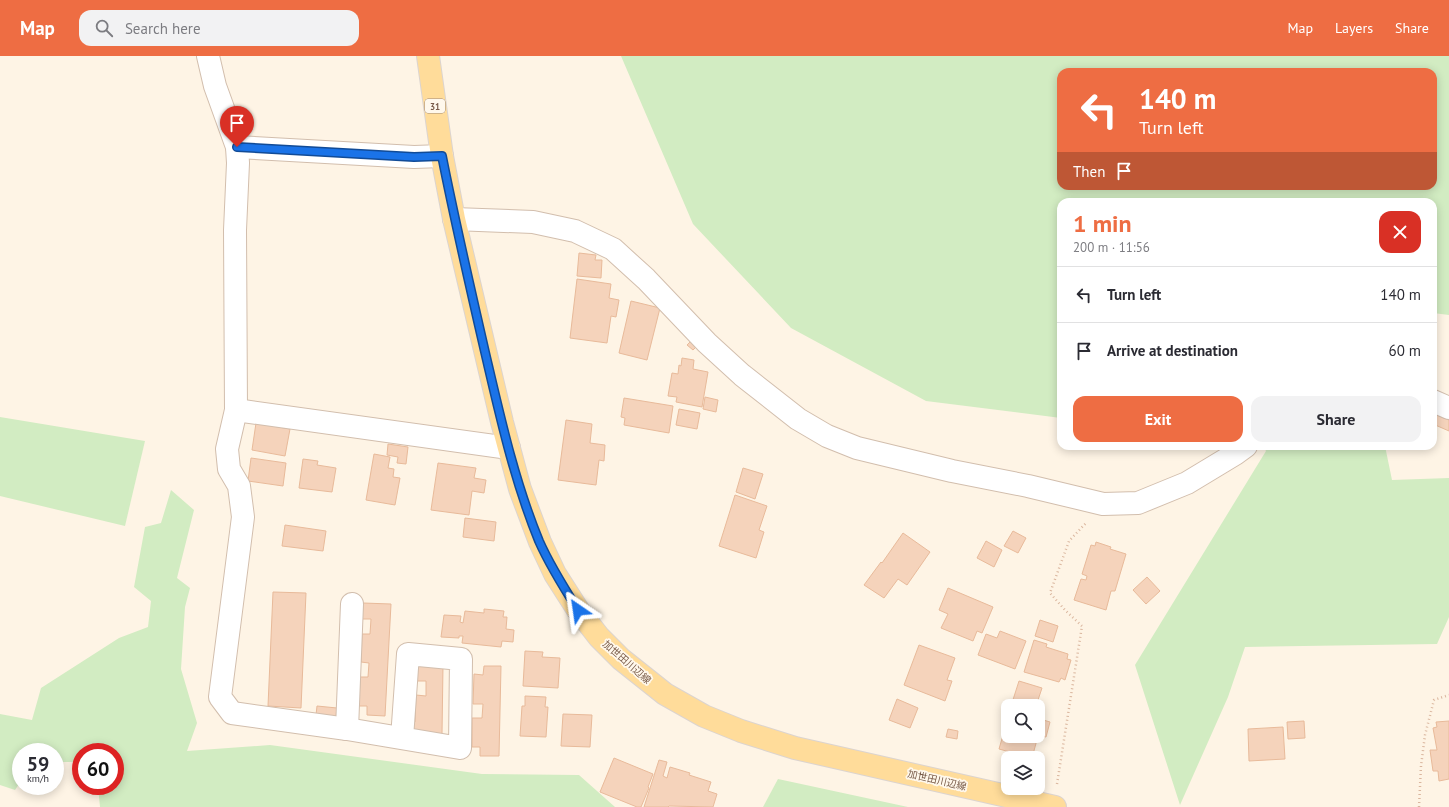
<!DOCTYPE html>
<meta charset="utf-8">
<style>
:root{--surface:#fff;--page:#f2f2f3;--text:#2b2b33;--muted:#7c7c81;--line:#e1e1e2;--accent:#ee6d43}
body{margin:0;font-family:"PT Sans","Noto Sans JP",sans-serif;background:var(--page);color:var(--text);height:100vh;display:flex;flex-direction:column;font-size:15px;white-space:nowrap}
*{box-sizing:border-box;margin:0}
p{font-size:13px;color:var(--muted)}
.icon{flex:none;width:22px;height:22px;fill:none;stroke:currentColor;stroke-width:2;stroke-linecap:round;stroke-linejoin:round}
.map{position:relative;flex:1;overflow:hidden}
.panel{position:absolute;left:1057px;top:142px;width:380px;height:252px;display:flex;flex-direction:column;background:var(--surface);border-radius:12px;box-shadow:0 2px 10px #0003}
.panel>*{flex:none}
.guide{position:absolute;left:1057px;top:12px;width:380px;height:122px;border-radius:12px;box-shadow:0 2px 10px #0003;background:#ee6d43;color:#fff;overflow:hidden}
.controls{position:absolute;left:1001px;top:643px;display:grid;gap:8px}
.controls a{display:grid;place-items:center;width:44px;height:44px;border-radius:8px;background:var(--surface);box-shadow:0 2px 10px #0003;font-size:20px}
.speed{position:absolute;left:12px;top:687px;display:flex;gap:8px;font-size:20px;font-weight:700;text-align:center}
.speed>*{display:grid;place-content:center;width:52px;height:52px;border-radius:50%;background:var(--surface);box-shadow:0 2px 10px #0003;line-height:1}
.speed small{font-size:10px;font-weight:400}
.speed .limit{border:6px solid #d22;background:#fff;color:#111}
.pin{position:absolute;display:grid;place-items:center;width:34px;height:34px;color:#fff;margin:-41px -17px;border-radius:50% 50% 50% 0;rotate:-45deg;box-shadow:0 0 4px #0007}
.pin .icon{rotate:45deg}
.me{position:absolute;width:44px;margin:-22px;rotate:328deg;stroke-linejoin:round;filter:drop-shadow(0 0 3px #0008)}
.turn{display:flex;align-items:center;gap:14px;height:84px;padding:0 16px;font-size:18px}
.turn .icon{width:52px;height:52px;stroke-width:2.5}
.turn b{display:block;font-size:28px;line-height:34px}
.then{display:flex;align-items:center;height:38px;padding:0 16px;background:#0003;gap:8px;font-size:15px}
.round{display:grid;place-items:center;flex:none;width:42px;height:42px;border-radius:12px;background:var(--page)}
.headline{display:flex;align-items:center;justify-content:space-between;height:68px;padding:0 16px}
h1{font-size:24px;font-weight:700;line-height:30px;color:var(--accent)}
.button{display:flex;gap:8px;margin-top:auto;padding:8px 16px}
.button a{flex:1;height:46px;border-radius:12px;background:var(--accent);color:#fff;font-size:16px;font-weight:700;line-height:46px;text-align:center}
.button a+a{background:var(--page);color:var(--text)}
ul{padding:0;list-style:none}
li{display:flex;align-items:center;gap:12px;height:56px;padding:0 16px;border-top:1px solid var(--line)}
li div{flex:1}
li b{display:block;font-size:15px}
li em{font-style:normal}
header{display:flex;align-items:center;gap:24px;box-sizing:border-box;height:56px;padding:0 20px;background:var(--accent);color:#fff}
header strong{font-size:19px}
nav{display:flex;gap:22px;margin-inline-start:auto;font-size:14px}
.search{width:280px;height:36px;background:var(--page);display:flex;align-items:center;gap:10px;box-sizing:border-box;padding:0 14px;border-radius:12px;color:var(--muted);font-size:15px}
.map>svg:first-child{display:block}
.green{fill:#d2ecc2;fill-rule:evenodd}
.building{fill:#f5d3bb;stroke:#e8ba9a}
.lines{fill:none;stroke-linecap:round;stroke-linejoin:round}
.street-casing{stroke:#d2bead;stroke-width:24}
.primary-casing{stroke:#dcd4cf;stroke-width:24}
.path{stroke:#dab69e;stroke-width:2.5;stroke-dasharray:1 3;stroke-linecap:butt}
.street{stroke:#fff;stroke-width:22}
.primary{stroke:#ffdc9a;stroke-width:22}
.route-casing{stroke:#114b97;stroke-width:10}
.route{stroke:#1a73e8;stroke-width:7}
.labels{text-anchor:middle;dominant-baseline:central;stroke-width:3.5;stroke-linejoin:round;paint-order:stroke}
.shield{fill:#fff8ec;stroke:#a08979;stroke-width:1}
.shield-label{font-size:9px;font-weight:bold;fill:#785a48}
.street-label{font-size:10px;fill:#785a48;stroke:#fff8ec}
</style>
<header>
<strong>Map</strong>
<div class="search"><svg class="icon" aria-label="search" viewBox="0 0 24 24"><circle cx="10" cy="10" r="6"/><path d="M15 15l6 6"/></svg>Search here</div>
<nav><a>Map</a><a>Layers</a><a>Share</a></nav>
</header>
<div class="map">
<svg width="1449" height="751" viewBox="0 0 1449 751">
<rect width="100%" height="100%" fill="#fef4e5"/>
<g class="green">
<path d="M621 0H1449V259L1433 257V146H1061V362L926 345 791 272 693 168ZM1061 16H1433V130H1061Z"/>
<polygon points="0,361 145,385 125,470 0,440"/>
<polygon points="1263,390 1385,390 1392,424 1449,422 1449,561 1437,588 1245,591 1228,641 1180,749 1135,609 1266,395"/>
<polygon points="171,434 194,454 177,522 190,532 185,551 181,613 197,667 187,695 270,689 482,718 579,719 615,751 100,751 98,730 115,730 115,696 81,696 81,706 55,706 55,696 21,696 21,725 15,734 0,729 0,658 32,664 41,632 119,582 148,571 151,545 134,531 145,471 161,467"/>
<polygon points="778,723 908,751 763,751"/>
</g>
<g class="building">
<polygon points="579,197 596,199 595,204 602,204 601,222 577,220"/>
<polygon points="577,223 611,228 609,242 619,244 616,261 611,260 607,287 570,282"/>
<polygon points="631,245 660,252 647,304 619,297"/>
<polygon points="691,285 697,290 693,294 687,289"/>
<polygon points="682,302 694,304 693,313 708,316 702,351 676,346 677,341 668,340 672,317 678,318 679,309 681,310"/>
<polygon points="705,341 718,344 716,356 703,353"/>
<polygon points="624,342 673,350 669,377 624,369 625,362 621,361"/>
<polygon points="679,353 700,357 697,373 676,369"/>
<polygon points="1437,359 1449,364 1449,375 1433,368"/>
<polygon points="566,364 592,368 590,387 605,389 604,405 599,404 596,429 558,424"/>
<polygon points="256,367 290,373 285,400 252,394"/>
<polygon points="388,388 408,391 406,408 397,407 398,401 387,399"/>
<polygon points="374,398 390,401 388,412 394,413 393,421 400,422 395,449 366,444"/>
<polygon points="251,402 286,407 283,430 248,425"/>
<polygon points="303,403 318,405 317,409 336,412 332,436 299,432"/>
<polygon points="438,407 476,412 474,422 486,424 484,437 472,435 469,459 431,454"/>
<polygon points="743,412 763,418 755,443 736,436"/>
<polygon points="735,439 767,450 759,474 764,476 756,502 719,490"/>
<polygon points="465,462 496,466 494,485 463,481"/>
<polygon points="285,469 326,475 323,495 282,490"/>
<polygon points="1013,475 1026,482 1018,497 1004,490"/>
<polygon points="903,477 930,496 907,529 898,523 884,542 864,529 881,506 882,507"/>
<polygon points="986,485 1002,494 994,511 977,502"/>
<polygon points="1096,486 1111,491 1110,493 1126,498 1115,535 1111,535 1106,554 1074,544 1081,523 1086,524 1087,520 1082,518 1091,489 1095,490"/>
<polygon points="1147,521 1160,535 1146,548 1133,534"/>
<polygon points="948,532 993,551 982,577 977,575 973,585 941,572 948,558 939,554"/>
<polygon points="273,536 306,537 301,652 268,650"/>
<polygon points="363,547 391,548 385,660 367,659 367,650 359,650 360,621 368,621 369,607 361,606 362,578 370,578 371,563 362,563"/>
<polygon points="484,553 504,555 503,561 507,561 506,573 514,574 513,586 502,585 501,591 462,587 463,580 459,580 459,582 441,581 444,559 461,560 460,566 463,567 465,555 484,557"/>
<polygon points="1040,564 1058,570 1053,586 1035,580"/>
<polygon points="1000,575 1026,585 1015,613 978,599 986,578 997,582"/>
<polygon points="1034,584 1047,588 1046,591 1068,598 1067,603 1071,604 1065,624 1061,622 1059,626 1024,616"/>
<polygon points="919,589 955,602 947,624 952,625 945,645 904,629"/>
<polygon points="525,595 543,596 542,601 560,602 558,632 523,630"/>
<polygon points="416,609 443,609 442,678 410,677 410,666 415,666 416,639 426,640 426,625 416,625"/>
<polygon points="484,610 501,610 499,700 480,700 480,691 472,691 472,662 482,662 483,648 473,648 474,618 483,619"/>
<polygon points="1019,625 1042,632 1036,650 1011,650"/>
<polygon points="525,640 546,641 545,651 548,651 546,681 520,680 522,650 525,650"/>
<polygon points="897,643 918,652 910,672 889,664"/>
<polygon points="317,650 337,652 336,661 316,659"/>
<polygon points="1038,653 1042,654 1040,663 1050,666 1046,681 1038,680"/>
<polygon points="563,658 592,659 590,691 561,690"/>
<polygon points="1008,662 1008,680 1038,680 1032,702 999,693"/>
<polygon points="1304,665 1305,682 1288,683 1287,666"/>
<polygon points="1449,665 1449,723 1439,725 1438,715 1433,715 1430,694 1437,694 1433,672 1437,671 1436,666"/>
<polygon points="1283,671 1285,703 1249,705 1248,673"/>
<polygon points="948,673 958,675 957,683 946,681"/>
<polygon points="614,702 653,718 648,731 649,732 641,751 637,751 600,736"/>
<polygon points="659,704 667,706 663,720 667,722 670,711 690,717 689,719 711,726 708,735 717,738 713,751 669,750 668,751 644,751"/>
</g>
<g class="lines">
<g class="street-casing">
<g id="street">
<polyline points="208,0 215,30 237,91 238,107 235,174 236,354 227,393 229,413 239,430 243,461 220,641 232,657 347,673 460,692 461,603 408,598 402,682"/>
<polyline points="237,91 414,101 442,100"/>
<polyline points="454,163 533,166 575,175 613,193 646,223 707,287 742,319 798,363 827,380 857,392 952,415 1028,430 1103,448 1138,447 1187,427 1235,398 1246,390"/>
<polyline points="1433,345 1449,352"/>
<polyline points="236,354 509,392"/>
<polyline points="347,673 352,548"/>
</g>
</g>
<g class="primary-casing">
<polyline id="primary" points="428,0 442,100 454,163 502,366 520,433 540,486 555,518 578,554 599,581 621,603 665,638 704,660 741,675 795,692 1055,751"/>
</g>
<g class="path">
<polyline points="1057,728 1082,570 1065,554 1050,537 1069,485 1086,467"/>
<polyline points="1419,751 1421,710 1425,679 1434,644 1449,639"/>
</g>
<use href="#street" class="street"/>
<use href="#primary" class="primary"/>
</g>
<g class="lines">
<g class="route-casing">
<path id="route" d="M237 91 414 101 442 100C455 166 470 231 485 296 500 360 514 424 539 485 550 510 564 532 578 554"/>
</g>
<use href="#route" class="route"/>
</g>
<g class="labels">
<rect class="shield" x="425" y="43" width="20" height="14" rx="3"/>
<g class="shield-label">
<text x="435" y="50">31</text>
</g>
<g class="street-label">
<text transform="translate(627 606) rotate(41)">加世田川辺線</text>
<text transform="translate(937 724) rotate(13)">加世田川辺線</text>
</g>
</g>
</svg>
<div class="controls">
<a><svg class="icon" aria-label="search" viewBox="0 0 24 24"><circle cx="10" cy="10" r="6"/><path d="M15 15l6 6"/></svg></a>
<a><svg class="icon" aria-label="layers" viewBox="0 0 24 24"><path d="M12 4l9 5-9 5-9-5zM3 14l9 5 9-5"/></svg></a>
</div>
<div class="speed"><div>59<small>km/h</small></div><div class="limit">60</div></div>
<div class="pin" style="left:237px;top:91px;background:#d93025"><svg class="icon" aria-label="arrive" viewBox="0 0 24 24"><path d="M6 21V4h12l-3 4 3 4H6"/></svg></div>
<svg class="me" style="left:578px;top:554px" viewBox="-20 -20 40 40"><path d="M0-17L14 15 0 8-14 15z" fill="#1a73e8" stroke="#fff" stroke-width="4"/></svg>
<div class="guide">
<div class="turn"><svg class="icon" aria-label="left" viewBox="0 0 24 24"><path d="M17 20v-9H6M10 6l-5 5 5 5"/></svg><div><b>140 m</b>Turn left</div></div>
<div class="then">Then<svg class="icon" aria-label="arrive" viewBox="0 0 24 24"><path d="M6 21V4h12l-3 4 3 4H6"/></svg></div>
</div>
<section class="panel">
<div class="headline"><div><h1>1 min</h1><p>200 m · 11:56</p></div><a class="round" style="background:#d93025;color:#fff"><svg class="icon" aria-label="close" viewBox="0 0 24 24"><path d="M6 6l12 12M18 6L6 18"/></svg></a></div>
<ul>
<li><svg class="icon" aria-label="left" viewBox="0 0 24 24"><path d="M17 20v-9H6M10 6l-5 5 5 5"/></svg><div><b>Turn left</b></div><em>140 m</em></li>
<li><svg class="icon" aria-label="arrive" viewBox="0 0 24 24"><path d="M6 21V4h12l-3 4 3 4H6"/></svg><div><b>Arrive at destination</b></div><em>60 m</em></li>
</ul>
<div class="button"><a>Exit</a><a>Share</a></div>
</section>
</div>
